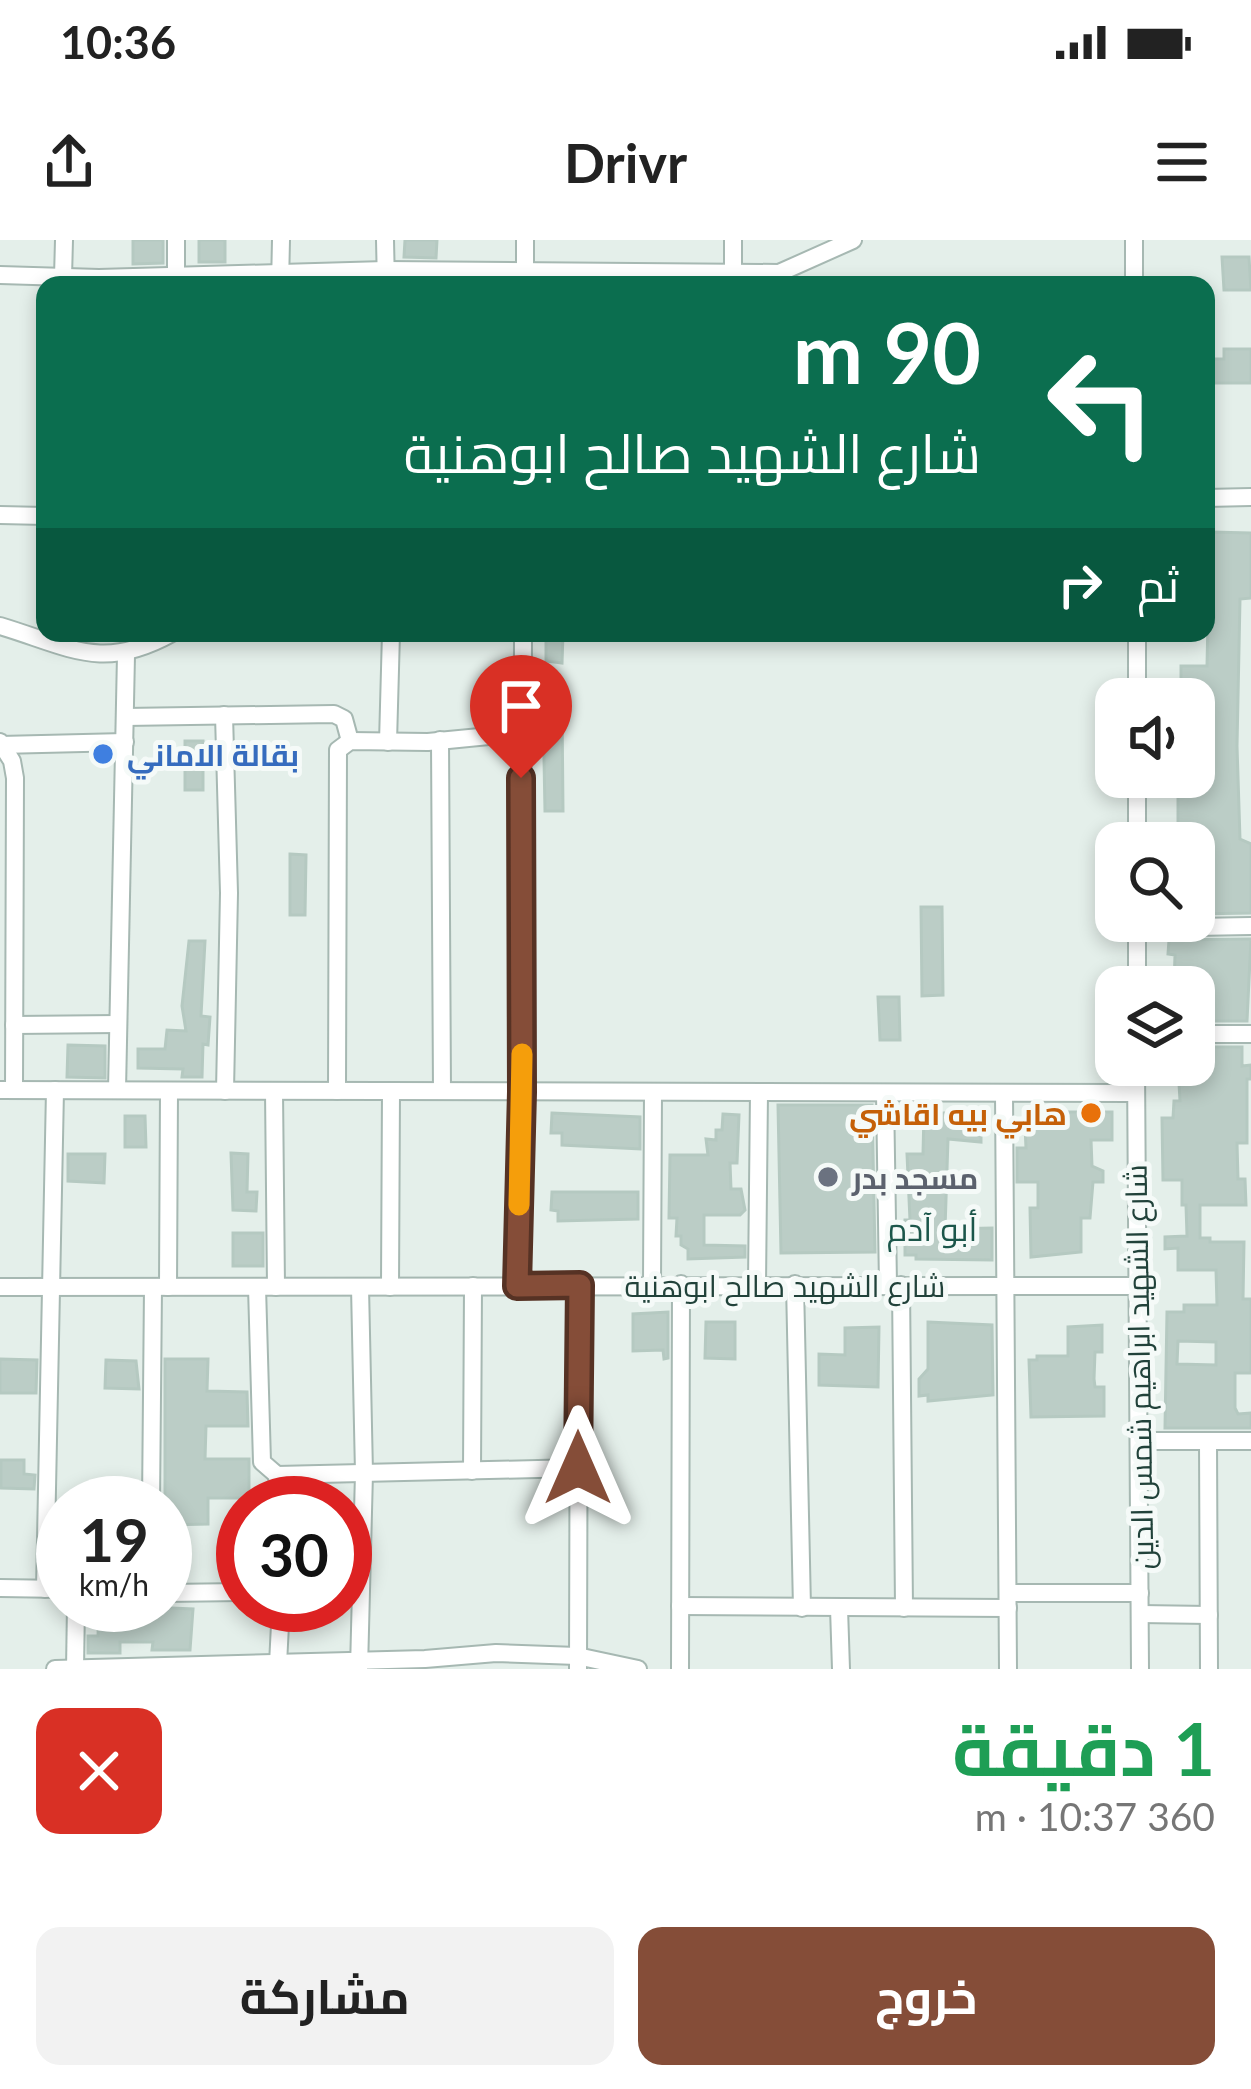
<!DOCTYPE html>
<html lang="ar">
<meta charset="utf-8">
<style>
:root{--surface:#fff;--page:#f2f2f2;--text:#222;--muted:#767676;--accent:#854d38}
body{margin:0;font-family:Lato,Cairo,sans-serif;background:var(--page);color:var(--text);direction:rtl;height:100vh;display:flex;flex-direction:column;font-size:45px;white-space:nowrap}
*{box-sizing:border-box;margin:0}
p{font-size:39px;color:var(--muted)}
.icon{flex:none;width:66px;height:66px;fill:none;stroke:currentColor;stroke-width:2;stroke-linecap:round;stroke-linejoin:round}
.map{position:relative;height:1429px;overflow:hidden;direction:ltr}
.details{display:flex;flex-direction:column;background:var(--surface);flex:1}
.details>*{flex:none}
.hud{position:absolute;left:36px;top:36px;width:1179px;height:366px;border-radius:24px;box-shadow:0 6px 18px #0003;direction:rtl;background:#0b6e4f;color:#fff;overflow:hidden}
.buttons{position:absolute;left:1095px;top:438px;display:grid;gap:24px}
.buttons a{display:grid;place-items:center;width:120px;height:120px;border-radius:24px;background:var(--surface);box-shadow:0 6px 18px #0003;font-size:60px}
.speed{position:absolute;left:36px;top:1236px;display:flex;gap:24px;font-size:60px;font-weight:700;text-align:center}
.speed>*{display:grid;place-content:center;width:156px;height:156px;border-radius:50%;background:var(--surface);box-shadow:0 6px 18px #0003;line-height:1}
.speed small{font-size:30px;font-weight:400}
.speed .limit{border:18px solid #d22;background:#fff;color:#111}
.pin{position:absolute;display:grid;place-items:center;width:102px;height:102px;color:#fff;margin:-123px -51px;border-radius:50% 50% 50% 0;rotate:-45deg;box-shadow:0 0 12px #0007}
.pin .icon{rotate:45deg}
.me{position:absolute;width:132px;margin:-66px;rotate:0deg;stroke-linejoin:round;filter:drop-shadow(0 0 9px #0008)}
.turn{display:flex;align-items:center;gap:42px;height:252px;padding:0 36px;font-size:54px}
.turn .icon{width:156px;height:156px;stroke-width:2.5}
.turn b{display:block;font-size:84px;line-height:102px}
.then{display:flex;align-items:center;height:114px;padding:0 36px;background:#0003;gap:24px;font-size:45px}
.round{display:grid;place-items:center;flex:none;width:126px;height:126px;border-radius:24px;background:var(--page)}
.head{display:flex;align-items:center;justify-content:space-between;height:204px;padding:0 36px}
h1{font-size:72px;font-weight:700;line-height:90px;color:#1e9e55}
.primary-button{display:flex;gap:24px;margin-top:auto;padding:24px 36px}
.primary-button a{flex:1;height:138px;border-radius:24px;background:var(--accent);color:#fff;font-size:48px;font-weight:700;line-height:138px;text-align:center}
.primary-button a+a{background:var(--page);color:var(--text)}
.status{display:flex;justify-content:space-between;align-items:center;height:84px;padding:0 60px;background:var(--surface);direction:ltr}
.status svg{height:33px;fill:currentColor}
header{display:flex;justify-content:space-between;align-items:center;height:156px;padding:0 36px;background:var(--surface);font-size:54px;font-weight:700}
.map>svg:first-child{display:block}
.building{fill:#bbcdc6;stroke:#b5c9c1;stroke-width:3;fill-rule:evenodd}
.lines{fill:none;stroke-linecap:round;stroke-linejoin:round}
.minor-casing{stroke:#a6b8b2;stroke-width:20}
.minor{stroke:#fff;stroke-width:16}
.route-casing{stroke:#563224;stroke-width:30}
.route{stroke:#854d38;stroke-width:21}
.slow{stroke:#f59e0b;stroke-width:21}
.shop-dot{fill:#3f7fe0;stroke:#f5faf8;stroke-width:4.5}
.food-dot{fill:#e8710a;stroke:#f5faf8;stroke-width:4.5}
.worship-dot{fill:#6b7280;stroke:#f5faf8;stroke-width:4.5}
.labels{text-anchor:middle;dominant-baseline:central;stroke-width:10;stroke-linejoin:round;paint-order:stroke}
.shop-label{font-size:30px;font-weight:bold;fill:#366cbe;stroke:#f5faf8;text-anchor:start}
.food-label{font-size:30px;font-weight:bold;fill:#c56008;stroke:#f5faf8;text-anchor:end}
.worship-label{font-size:30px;font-weight:bold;fill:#5b616d;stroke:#f5faf8;text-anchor:start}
.street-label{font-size:30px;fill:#21423a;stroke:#f5faf8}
.neighbourhood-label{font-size:33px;fill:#1b564a;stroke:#f5faf8}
</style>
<div class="status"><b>10:36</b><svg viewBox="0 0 49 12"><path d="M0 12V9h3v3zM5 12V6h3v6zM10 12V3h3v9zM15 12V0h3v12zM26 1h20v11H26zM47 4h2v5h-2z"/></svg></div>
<header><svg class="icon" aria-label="menu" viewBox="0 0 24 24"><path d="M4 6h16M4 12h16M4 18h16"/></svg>Drivr<svg class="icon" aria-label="share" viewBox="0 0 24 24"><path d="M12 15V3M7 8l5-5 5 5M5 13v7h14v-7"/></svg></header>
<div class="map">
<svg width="1251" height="1429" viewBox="0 0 1251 1429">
<rect width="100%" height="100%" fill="#e4efea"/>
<g class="building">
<polygon points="133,0 163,0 163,23 133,24"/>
<rect x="199" y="0" width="26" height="22"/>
<polygon points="405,0 437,0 436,18 404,17"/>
<polygon points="1222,17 1249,17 1251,50 1224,50"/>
<polygon points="1224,109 1251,109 1251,143 1206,143 1206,119 1224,119"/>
<polygon points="1211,292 1251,293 1251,358 1240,359 1237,506 1240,599 1251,604 1251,673 1194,674 1194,603 1183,603 1183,593 1178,593 1178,554 1172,554 1172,537 1194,537 1197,457 1151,459 1151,444 1181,445 1181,426 1207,426 1208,379 1214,379"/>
<polygon points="546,393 563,393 562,423 546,421"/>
<polygon points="562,466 563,571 545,571 543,467"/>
<rect x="185" y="501" width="18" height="49"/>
<polygon points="290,614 306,615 305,675 290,675"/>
<polygon points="921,667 942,667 943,755 922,756"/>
<polygon points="1251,699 1247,781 1194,781 1194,747 1174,747 1175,715 1168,714 1169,700"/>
<polygon points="189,701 205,701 201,776 210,777 208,805 203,804 202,837 182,837 183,829 138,828 138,809 165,809 167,790 186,791 182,766"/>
<polygon points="878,757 899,757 900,800 880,800"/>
<polygon points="68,805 105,806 105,838 67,837"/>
<path d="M1194 807H1242V826L1251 825V839H1247V903H1237L1238 939H1245L1246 965H1200V998H1210V1002H1244L1243 1059H1251V1133H1235V1168L1238 1174 1251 1173V1188H1165L1167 1072H1184V1065H1217L1216 1030H1178V1008L1165 1009V997L1187 996 1186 965H1182V940H1163L1162 878H1173L1174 861H1180L1178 825H1194ZM1178 1101 1216 1102V1125L1177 1124Z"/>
<polygon points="778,865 872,865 875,1012 781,1013"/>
<polygon points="1066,872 1112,872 1112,900 1091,900 1092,926 1103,931 1103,942 1093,942 1090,978 1081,978 1081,1012 1031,1017 1030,968 1038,968 1038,942 1017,942 1017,908 1026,908 1025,886 1066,885"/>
<polygon points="552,873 640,877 640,909 562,905 562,893 551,893"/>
<polygon points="924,873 973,873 974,884 981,884 981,902 948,899 945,989 992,988 992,1020 916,1019 916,1015 905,1015 905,980 910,980 907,914 923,914"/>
<polygon points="723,874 739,875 737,923 730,923 731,949 741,949 745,970 740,975 704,975 704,1005 745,1006 745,1017 688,1019 688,1009 681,1005 681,996 676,996 677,978 669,978 670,915 708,915 706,899 716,900 716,890 722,890"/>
<polygon points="125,876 145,876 146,907 125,907"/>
<polygon points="231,913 248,914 247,952 257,952 256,971 233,970"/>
<polygon points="68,914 105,914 104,943 68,941"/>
<polygon points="552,952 638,952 638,979 558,981 558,971 551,970"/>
<rect x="233" y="993" width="30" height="33"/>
<polygon points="668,1072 668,1118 664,1119 663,1110 633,1111 633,1074"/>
<polygon points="706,1082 735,1082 735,1119 705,1118"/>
<polygon points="928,1082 992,1085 993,1155 928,1161 928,1155 919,1156 919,1139 928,1129"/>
<polygon points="1102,1085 1102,1112 1095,1112 1094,1139 1095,1147 1104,1147 1104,1176 1031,1177 1029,1120 1037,1120 1037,1116 1068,1116 1068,1087"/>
<polygon points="879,1087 878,1147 819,1145 819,1114 845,1115 845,1088"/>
<polygon points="0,1119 37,1120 36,1153 0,1153"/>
<polygon points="165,1119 208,1119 207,1151 247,1152 248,1186 206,1186 205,1219 249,1219 249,1258 208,1258 208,1284 165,1285"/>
<polygon points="106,1120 136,1121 139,1149 105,1148"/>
<polygon points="1,1220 24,1220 24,1234 35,1235 34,1249 1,1248"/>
<polygon points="99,1365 193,1369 190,1410 152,1410 153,1402 120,1402 120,1413 88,1413 88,1396 98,1396"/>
</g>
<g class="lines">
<g class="minor-casing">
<g id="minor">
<polyline points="176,0 176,45"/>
<polyline points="385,0 386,45"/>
<polyline points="1134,0 1134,45"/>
<polyline points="733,33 733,0"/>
<polyline points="0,35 99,38 385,30 779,33 853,0"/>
<polyline points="63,37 64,0"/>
<polyline points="525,41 525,0"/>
<polyline points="280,45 281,0"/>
<polyline points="1206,258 1251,257"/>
<polyline points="0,275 45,276"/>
<path d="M0 386C70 407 102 432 172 393"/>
<polyline points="1137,459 1137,393"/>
<polyline points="224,475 229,653 225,851"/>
<polyline points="125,477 334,474 344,479 350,501"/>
<polyline points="440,500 442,851"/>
<polyline points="0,502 12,521 15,538 14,850"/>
<polyline points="388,502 391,393"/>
<polyline points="0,505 125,502"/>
<polyline points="1137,537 1137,603"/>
<polyline points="1137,688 1251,686"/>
<polyline points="1137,747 1137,682"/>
<polyline points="14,785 118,784"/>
<polyline points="1194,794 1251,794"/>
<polyline points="1136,825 1140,1429"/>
<polyline points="0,850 1134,853"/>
<polyline points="117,850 126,415"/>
<polyline points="274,851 276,1047"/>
<polyline points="337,851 338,510 350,501 428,502 521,493"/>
<polyline points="885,853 888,1045"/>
<polyline points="1004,853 1008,1429"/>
<polyline points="652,1044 653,852"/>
<polyline points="757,1044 759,852"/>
<polyline points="795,1044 802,1368"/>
<polyline points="901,1045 904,1368"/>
<polyline points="517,1046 522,852 523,393"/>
<polyline points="0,1047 1138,1046"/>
<polyline points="168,1047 169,851"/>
<polyline points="257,1047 262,1222 277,1235 578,1228"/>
<polyline points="390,1047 391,851"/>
<polyline points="1139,1201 1251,1201"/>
<polyline points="1208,1201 1209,1429"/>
<polyline points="472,1231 473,1046"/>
<polyline points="277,1235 279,1263"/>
<polyline points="151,1263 153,1047"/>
<polyline points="0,1348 63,1349"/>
<polyline points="45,1349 55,850"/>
<polyline points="165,1353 243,1352"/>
<polyline points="1008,1353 1140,1353"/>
<polyline points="680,1366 1008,1368"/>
<polyline points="839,1368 841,1429"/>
<polyline points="1140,1374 1209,1375"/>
<polyline points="278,1424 281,1365"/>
<polyline points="55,1429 425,1419 496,1413 577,1416 638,1429"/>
<polyline points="75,1429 76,1365"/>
<polyline points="359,1429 364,1233 360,1047"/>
<polyline points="578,1429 579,1045"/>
<polyline points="680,1429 681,1044"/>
</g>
</g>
<use href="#minor" class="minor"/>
</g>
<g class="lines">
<g class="route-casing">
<polyline id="route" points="521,538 522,852 517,1046 580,1045 578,1228"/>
</g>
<use href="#route" class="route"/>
<polyline class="slow" points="519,965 522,814"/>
</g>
<circle class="shop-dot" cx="103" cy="514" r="12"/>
<circle class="food-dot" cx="1091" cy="873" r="12"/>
<circle class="worship-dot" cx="828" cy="937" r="12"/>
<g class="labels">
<g class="shop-label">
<text x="127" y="514">بقالة الاماني</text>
</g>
<g class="food-label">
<text x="1067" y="873">هابي بيه اقاشي</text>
</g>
<g class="worship-label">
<text x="852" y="937">مسجد بدر</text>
</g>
<g class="street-label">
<text x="785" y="1045">شارع الشهيد صالح ابوهنية</text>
<text transform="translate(1138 1127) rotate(-91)">شارع الشهيد ابراهيم شمس الدين</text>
</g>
<g class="neighbourhood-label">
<text x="932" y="988">أبو آدم</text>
</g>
</g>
</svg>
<div class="buttons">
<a><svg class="icon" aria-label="sound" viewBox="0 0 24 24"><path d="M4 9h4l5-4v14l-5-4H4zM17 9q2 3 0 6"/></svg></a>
<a><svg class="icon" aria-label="search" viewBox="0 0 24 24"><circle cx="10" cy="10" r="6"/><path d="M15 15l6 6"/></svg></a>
<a><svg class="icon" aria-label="layers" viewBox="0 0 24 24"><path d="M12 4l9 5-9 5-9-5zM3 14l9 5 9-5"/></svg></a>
</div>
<div class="speed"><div>19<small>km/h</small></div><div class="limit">30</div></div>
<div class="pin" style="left:521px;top:538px;background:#d93025"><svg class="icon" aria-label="arrive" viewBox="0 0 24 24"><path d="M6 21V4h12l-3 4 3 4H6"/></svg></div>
<svg class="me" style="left:578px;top:1228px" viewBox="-20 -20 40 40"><path d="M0-17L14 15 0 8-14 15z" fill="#854d38" stroke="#fff" stroke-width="4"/></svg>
<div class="hud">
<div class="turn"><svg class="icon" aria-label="left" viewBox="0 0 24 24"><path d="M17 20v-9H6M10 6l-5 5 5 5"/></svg><div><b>90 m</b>شارع الشهيد صالح ابوهنية</div></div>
<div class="then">ثم<svg class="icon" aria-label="right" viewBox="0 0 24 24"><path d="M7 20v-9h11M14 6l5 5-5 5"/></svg></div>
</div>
</div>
<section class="details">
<div class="head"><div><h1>1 دقيقة</h1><p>360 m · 10:37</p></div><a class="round" style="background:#d93025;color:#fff"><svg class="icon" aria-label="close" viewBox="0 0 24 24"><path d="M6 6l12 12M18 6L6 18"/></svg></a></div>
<div class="primary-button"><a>خروج</a><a>مشاركة</a></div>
</section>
